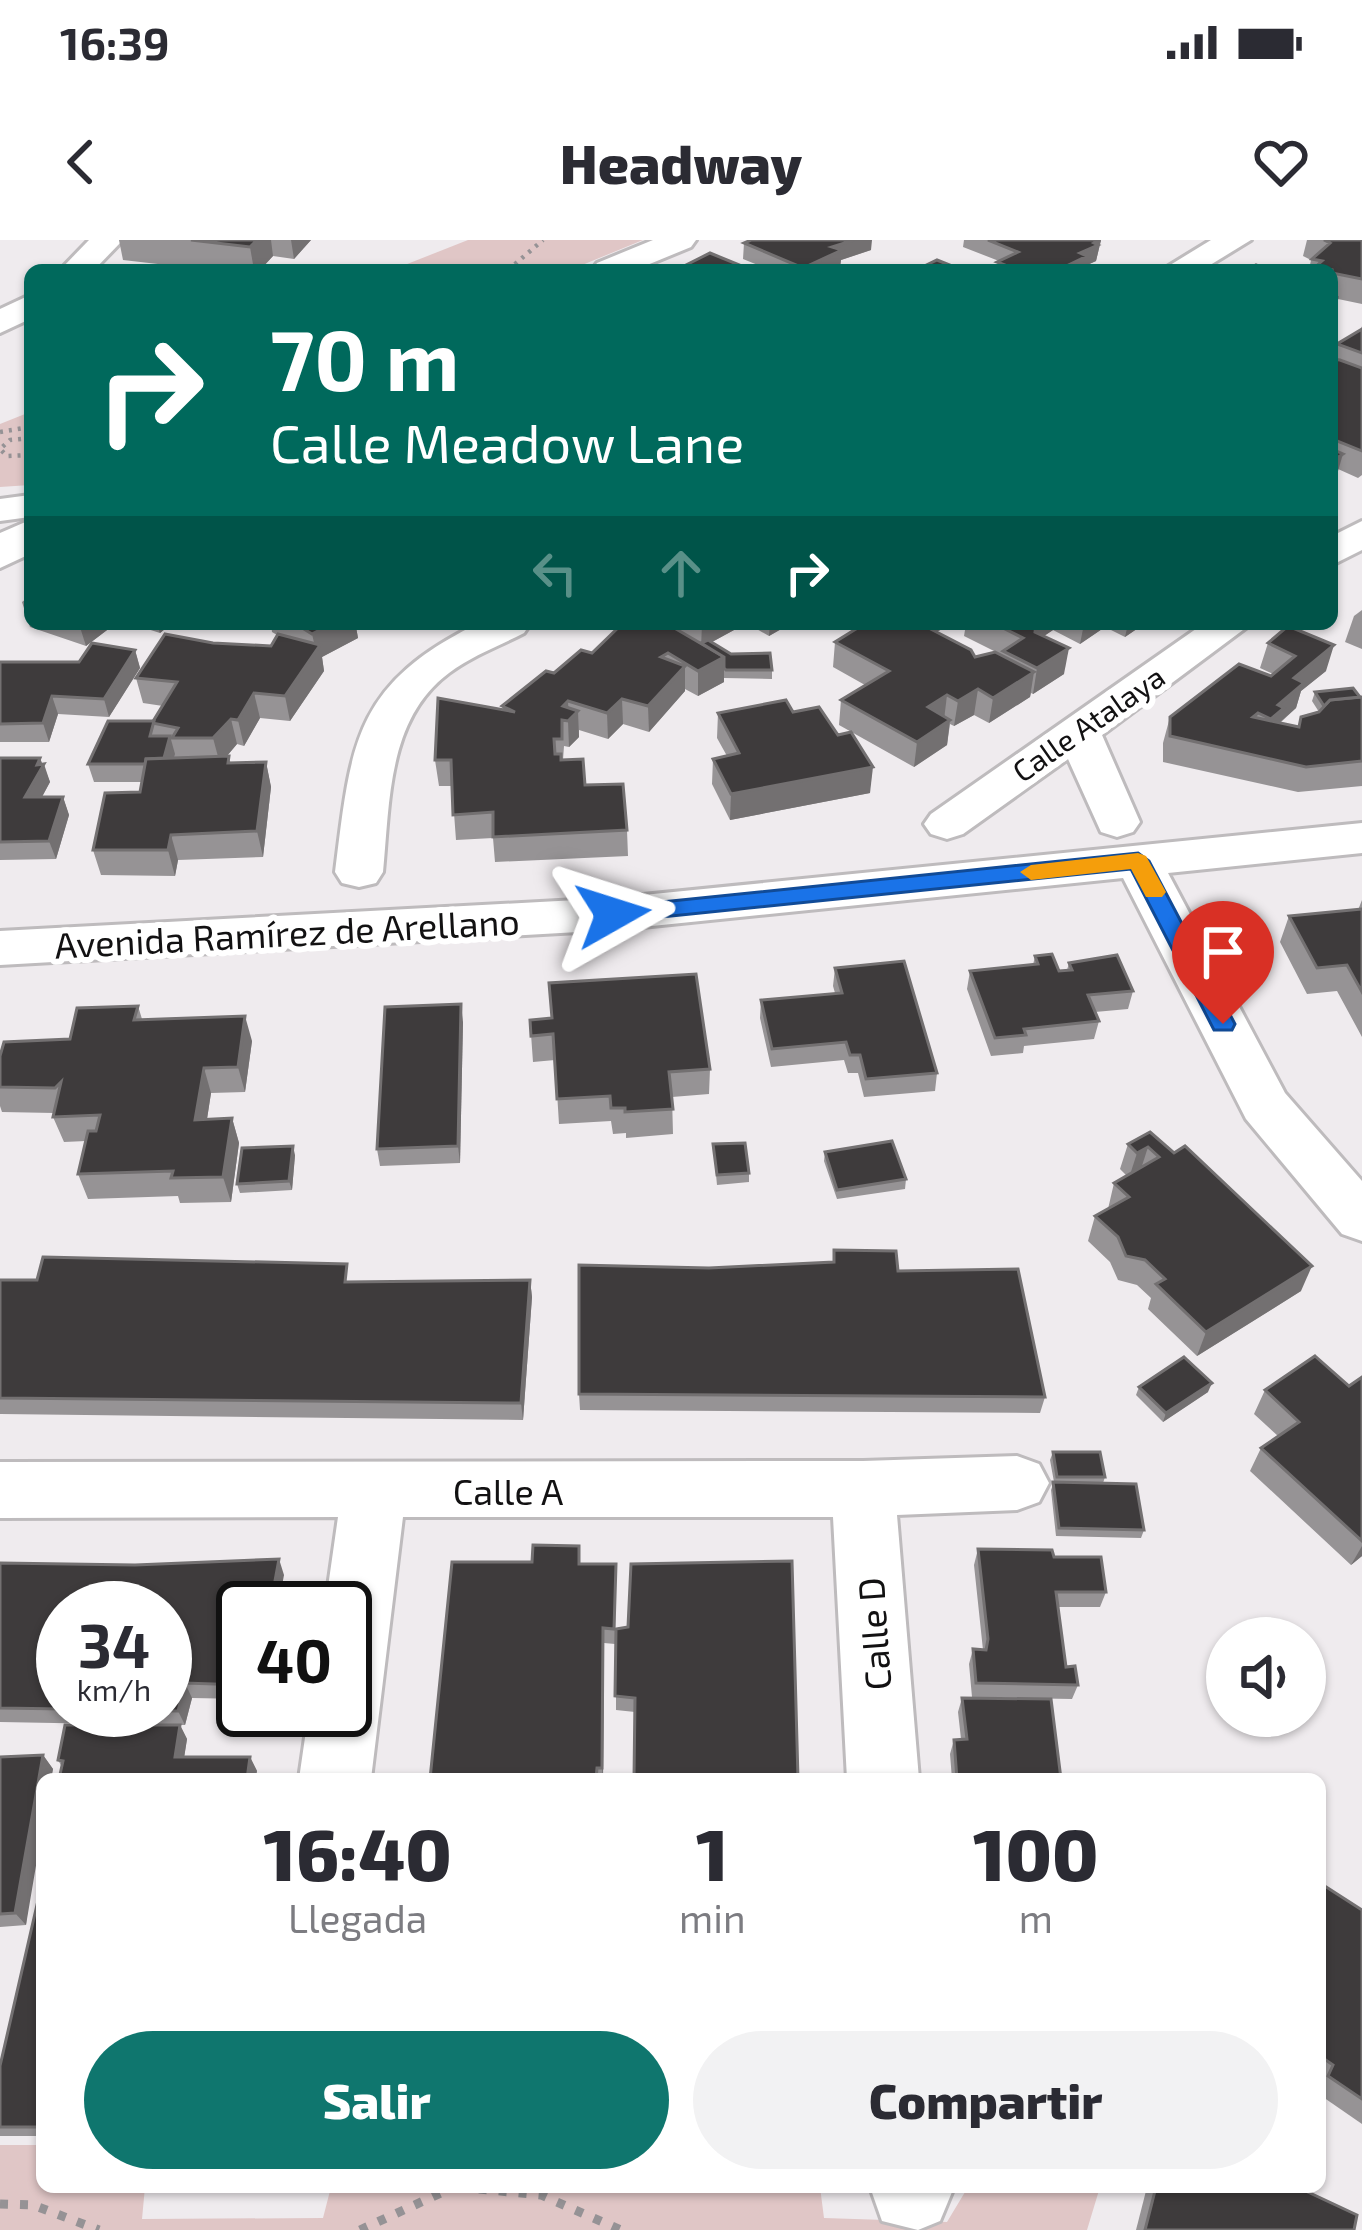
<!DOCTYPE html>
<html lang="es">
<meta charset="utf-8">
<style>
:root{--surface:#fff;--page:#f2f2f3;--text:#2b2b33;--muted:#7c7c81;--accent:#0f766e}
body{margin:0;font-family:"Exo 2",sans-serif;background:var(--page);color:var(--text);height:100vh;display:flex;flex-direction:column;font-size:45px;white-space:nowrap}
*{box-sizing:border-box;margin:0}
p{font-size:39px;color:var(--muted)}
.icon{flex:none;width:66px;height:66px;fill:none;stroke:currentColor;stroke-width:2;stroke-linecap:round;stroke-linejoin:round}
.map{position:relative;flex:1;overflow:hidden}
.details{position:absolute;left:36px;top:1533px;width:1290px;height:420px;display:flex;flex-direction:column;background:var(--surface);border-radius:18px;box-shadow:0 3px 9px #0004}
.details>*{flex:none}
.top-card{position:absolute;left:24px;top:24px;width:1314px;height:366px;border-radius:18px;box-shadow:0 3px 9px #0004;background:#00695c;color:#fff;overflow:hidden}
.fabs{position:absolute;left:1206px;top:1377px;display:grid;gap:24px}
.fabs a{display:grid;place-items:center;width:120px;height:120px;border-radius:50%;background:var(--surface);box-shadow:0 3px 9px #0004;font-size:60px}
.speed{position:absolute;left:36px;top:1341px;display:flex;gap:24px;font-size:60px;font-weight:700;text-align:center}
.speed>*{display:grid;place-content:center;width:156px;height:156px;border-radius:50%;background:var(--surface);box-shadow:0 3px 9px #0004;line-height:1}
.speed small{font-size:30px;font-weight:400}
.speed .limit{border:6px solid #111;border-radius:18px;background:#fff;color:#111}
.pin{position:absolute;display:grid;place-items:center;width:102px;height:102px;color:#fff;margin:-123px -51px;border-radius:50% 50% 50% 0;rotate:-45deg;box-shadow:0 0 12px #0007}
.pin .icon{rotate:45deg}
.me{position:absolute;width:132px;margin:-66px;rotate:84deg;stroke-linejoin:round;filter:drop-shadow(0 0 9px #0008)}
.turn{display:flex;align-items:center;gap:42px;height:252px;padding:0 48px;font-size:54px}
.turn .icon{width:156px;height:156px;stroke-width:2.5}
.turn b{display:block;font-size:84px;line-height:102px}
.lanes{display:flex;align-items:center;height:114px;padding:0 48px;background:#0003;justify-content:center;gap:60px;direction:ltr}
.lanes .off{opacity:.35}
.eta{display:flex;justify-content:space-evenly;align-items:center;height:204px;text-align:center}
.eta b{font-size:72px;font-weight:800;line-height:84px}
.cta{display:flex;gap:24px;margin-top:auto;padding:24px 48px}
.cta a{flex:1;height:138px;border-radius:72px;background:var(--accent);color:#fff;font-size:48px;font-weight:800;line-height:138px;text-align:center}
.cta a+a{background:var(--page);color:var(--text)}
.status{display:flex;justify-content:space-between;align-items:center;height:84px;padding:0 60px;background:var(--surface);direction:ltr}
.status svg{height:33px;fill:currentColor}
header{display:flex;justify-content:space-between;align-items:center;height:156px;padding:0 48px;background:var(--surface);font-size:54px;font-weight:800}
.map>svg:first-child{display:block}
.green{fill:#e0c6c6}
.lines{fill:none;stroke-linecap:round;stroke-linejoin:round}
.minor-casing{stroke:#bebbbd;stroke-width:6}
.major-casing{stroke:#bebbbd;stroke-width:6}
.path-far1{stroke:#959295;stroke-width:4.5;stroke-dasharray:3 6;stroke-linecap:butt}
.path{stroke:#959295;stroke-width:9;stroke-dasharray:8 12;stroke-linecap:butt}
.minor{fill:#fff;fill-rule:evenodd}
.major{fill:#fff;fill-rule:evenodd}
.wall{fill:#969395}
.shaded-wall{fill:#737071}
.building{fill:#3e3b3c;stroke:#737071;stroke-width:3}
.route{fill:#1a73e8;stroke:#114b97;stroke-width:3}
.slow{fill:#f59e0b}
.labels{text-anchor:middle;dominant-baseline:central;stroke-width:12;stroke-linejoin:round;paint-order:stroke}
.far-street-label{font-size:30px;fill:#121112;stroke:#fff}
.street-label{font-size:36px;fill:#121112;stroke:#fff}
</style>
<div class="status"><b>16:39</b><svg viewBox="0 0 49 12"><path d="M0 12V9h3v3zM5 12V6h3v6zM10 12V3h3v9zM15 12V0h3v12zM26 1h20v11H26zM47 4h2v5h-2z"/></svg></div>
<header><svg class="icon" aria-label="back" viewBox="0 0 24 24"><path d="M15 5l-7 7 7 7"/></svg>Headway<svg class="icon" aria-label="heart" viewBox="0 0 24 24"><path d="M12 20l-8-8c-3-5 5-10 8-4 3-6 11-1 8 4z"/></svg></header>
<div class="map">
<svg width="1362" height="1990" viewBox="0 0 1362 1990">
<rect width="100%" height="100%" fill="#efebee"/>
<g class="green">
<polygon points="468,0 643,0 570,30 392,30"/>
<polygon points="30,172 30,245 0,247 0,184"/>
<polygon points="0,1905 42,1905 42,1947 145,1947 142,1979 323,1978 331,1947 820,1947 824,1978 947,1982 968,1947 1100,1947 1087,1990 0,1990"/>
</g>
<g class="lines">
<g class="minor-casing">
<g id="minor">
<polygon points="89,0 123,0 94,30 60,30"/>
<polygon points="653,0 696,0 691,7 635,30 592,30 597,23"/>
<polygon points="1211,0 1251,0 1202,30 1162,30"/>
<polygon points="30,55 30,79 0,93 0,69"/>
<polygon points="30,255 30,277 0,281 0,259"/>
<polygon points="1362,281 1362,310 1332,325 1332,296"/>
<path d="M477 384H530L524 393C499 406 471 416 449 433 387 479 390 562 383 632L376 643 359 647 342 643 335 632C351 505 353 445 477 384Z"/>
<polygon points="1203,384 1251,384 1102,495 1140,582 1133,592 1117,597 1101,592 1068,519 963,594 947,599 931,594 924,584 931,574"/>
<polygon points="1362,583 1362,613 1168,633 1285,853 1362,941 1362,1001 1342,994 1246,879 1123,638 613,690 0,725 0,691 613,658"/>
<polygon points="1017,1216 1039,1224 1049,1243 1039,1262 1017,1270 897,1275 919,1539 847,1539 833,1277 403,1277 371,1539 299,1539 309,1470 345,1470 345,1368 325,1368 338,1277 0,1278 0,1222 863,1221"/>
<polygon points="870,1947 952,1947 952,1952 940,1981 918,1990 882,1981"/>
</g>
</g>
<g class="major-casing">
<polygon id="major" points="30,280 30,314 0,328 0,293"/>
</g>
<g class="path-far1">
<polyline points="508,30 543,0"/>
<polyline points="0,192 30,187"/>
<polyline points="30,198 10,200 0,209 7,216 30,215"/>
</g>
<g class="path">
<polyline points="459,1947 541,1955 621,1990"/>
<polyline points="0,1964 33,1965 99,1990"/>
<polyline points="360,1990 454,1947"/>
</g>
<use href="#minor" class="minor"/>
<use href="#major" class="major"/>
</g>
<g class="wall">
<polygon points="119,0 311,0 294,19 273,16 260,30 210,30 123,20"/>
<polygon points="964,0 1101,0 1096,21 1085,26 1085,30 996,30 999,21 963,7"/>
<polygon points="1307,0 1362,0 1362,64 1338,59 1335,72 1332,73 1332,30 1309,30 1311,20 1303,16"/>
<polygon points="744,3 871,10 841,20 840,27 833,30 770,30 743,19"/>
<polygon points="1362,86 1362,235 1358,238 1338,229 1332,235 1332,119 1337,104 1361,90"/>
<polygon points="30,356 30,384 115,384 86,406 30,387 22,362"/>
<polygon points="1362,370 1362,409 1345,402 1354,376"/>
<polygon points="132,384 171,384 160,393"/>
<polygon points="271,384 361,384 356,387 358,398 322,417 324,431 290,481 260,478 244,506 237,504 227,516 231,523 266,522 271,547 263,617 178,620 175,636 101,635 93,610 140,552 142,542 94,542 88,524 154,481 163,466 143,463 136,438 213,403 271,406 277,395 272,392"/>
<polygon points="622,384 745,384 712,402 731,414 772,430 772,439 724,438 724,442 698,456 685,449 685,451 649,492 623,484 608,499 579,490 579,497 569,507 564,506 563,520 627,590 628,616 495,622 493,598 456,600 452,546 439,546 435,520 503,470 502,466 554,433 592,413"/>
<polygon points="748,384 790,384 769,396"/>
<polygon points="864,384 943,384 942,389 937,392 975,417 1002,415 964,396 966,384 1144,384 1125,397 1105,387 1080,404 1053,390 1044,396 1064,434 1033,454 1031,453 1030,457 989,483 974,475 954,486 950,484 947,505 914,527 839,485 841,460 865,445 833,427 835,402"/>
<polygon points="1268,403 1326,431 1301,451 1296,468 1280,483 1298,487 1319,472 1312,461 1315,452 1362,457 1362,546 1298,552 1163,522 1163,503 1170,477 1273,434 1260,428"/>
<polygon points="135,410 140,428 109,477 58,474 49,502 0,502 0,422 79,422"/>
<polygon points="793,472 838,495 870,553 730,580 712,544 713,519 727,516 717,498 718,473"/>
<polygon points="0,518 40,518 50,542 42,557 63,557 69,575 56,619 0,620"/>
<polygon points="1362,660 1362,797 1337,751 1307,754 1280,702 1289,676 1358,670"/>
<polygon points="1035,716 1059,731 1067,730 1069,723 1133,751 1128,769 1095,772 1099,781 1094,799 1024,806 1023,813 991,816 967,749 970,731 1033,725"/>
<polygon points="835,728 937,833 935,851 864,857 858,833 848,833 844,820 771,827 760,778 761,760 835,753 833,746"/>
<polygon points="138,766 142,779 252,801 245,852 211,853 207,879 232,878 239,903 231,962 180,963 178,956 88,959 78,934 86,901 64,902 53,877 54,873 2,872 0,866 0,816 70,799"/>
<polygon points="530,780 710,829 709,854 672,857 673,894 626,898 626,893 613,894 611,881 559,884 555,820 533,822"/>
<polygon points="463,782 460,923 380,926 377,909"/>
<polygon points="1150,892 1301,1051 1197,1116 1148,1069 1151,1058 1137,1045 1118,1040 1110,1022 1088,1001 1095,976 1108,969 1114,943 1127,936 1120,929 1128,904"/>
<polygon points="713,904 749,933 749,942 717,945"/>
<polygon points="825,912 906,939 905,949 837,959 824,921"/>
<polygon points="295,915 292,950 240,953 237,944"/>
<polygon points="834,1010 898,1031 1045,1157 1040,1173 580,1170 579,1154 709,1028 833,1022"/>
<polygon points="0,1040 351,1042 530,1040 532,1057 523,1180 0,1174"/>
<polygon points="1362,1137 1362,1316 1351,1325 1250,1231 1261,1208 1278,1196 1254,1174 1265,1150 1349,1146"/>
<polygon points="1139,1147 1208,1152 1163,1182 1136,1155"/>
<polygon points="1053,1212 1105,1237 1103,1243 1144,1290 1141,1298 1056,1296 1051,1250 1054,1242 1050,1220"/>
<polygon points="978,1309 1054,1317 1106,1352 1100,1367 1058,1367 1066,1427 1078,1445 1072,1459 972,1457 969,1424 973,1409 983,1410 974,1325"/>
<polygon points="0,1323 284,1335 243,1368 243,1459 192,1458 185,1485 180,1485 187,1499 184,1517 250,1517 257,1531 62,1527 58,1520 163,1485 0,1482"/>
<polygon points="581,1324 616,1324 615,1404 604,1403 603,1539 430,1539"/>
<polygon points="616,1389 798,1539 635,1472 616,1470"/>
<polygon points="962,1458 1061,1539 952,1539 950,1514 954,1500 961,1499 958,1472"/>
<polygon points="43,1515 53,1529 51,1539 42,1539 26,1685 0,1687 0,1517"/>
<polygon points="42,1643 42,1896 0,1896 0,1826"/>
<polygon points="1320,1643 1362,1670 1362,1884 1320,1855"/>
<polygon points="1147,1947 1297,1947 1354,1990 1136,1990"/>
</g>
<g class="shaded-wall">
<polygon points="257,0 271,0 273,16 260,30 254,30 250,7"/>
<polygon points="291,0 311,0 294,19"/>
<polygon points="854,0 872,0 871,10 841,20 840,27 833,30 803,30 803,28 832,7"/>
<polygon points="1101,0 1096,21 1085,26 1085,30 1058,30 1094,3"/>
<polygon points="1339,56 1335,72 1332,73 1332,59"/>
<polygon points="1343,214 1338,231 1332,235 1332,221"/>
<polygon points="79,384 115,384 86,406"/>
<polygon points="157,384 171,384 160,393"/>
<polygon points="331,384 361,384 356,387 358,398 322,417 324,431 290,481 285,456 316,411 312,394"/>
<polygon points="702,384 745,384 701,408"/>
<polygon points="770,384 790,384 769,396"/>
<polygon points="935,384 943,384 942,389 926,397 927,388"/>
<polygon points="1036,384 1054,384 1053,390 1032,404"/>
<polygon points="1084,384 1106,384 1105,387 1080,404"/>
<polygon points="1128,384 1144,384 1125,397"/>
<polygon points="1334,405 1326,431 1301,451 1296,468 1279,483 1263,504 1271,479 1294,438"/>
<polygon points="1069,408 1064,434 1033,454 1037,428"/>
<polygon points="135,410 140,428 109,477 104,459"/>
<polygon points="724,417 724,442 698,456 698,431"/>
<polygon points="685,426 685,451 649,492 648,466"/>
<polygon points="1034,432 1030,457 989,483 993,458"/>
<polygon points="978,449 974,475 954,486 958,461"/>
<polygon points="254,453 260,478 244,506 238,480"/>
<polygon points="947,455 944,480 928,467"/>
<polygon points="52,456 58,474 49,502 43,483"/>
<polygon points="622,459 623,484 608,499 607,473"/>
<polygon points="568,461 569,480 578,471 579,497 569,507 568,481 563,466"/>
<polygon points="231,479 237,504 220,524 213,498"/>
<polygon points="950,480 947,505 914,527 917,502"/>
<polygon points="170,496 175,514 167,542 162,523"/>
<polygon points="40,518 43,527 44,524 50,542 32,575 25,557"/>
<polygon points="266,522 271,547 263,617 257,591"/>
<polygon points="873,527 870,553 730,580 731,554"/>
<polygon points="63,557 69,575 56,619 49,601"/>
<polygon points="171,595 178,620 175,636 168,610"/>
<polygon points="461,764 463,782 460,923 458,906"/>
<polygon points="245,776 252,801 245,852 238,827"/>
<polygon points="204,828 211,853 203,905 195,880"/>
<polygon points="232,878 239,903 231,962 223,937"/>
<polygon points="293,906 295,915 292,950 289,941"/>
<polygon points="1148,907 1140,932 1129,938 1137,913"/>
<polygon points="1312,1026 1301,1051 1197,1116 1206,1092"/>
<polygon points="530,1040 532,1057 523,1180 521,1163"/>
<polygon points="1212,1143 1208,1152 1163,1182 1166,1173"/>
<polygon points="1362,1306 1362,1316 1351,1325"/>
<polygon points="279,1319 284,1335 278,1368 270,1368"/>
<polygon points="603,1388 604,1403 603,1539 602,1528"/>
<polygon points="185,1443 192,1458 185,1485 178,1471"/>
<polygon points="180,1485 187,1499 182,1531 175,1517"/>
<polygon points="43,1515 53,1529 51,1539 42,1539 42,1590 26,1685 15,1673"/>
<polygon points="250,1517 257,1531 256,1539 247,1539"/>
</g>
<g class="building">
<polygon points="191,0 257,0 250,7"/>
<polygon points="751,0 854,0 832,7 842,10 803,28 744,3"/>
<polygon points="988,0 1100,0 1094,3 1098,5 1080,13 1087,16 1058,30 1018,30 997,22 1018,12"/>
<polygon points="1324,0 1362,0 1362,39 1332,33 1332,30 1313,29 1322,21 1312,19 1330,3"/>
<polygon points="710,13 742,26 733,30 676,30"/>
<polygon points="937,20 962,30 916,30"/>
<polygon points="1256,25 1270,30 1246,30"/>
<polygon points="1362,89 1362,113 1337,104"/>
<polygon points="1332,119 1340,120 1362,128 1362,211 1332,199"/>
<polygon points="1332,209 1343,214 1332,221"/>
<polygon points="296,384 331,384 312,394"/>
<polygon points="622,384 674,384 679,386 676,389 724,417 698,431 668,413 661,417 685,426 648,466 622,459 607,473 568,461 563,466 578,471 568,481 562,480 562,499 554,499 555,514 561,514 561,520 583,519 585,545 623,544 627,590 493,597 493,572 453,575 451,520 435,520 438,458 515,472 502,466 546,431 554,433 581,410 592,413"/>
<polygon points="864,384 921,384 971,410 975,417 995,412 1034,432 993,458 978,449 958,461 947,455 928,467 950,480 917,502 841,460 889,431 835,402"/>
<polygon points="995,384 1036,384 1035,392 1069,408 1037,428 1003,411 1023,398"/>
<polygon points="1288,386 1334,405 1294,438 1304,443 1278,465 1284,468 1271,479 1258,473 1253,477 1299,487 1301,477 1319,472 1330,460 1362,457 1362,521 1306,527 1170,496 1170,477 1239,424 1271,436 1295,416 1268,403"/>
<polygon points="165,394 213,403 271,406 278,394 320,405 285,456 254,453 238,480 231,479 213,498 172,498 178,488 152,483 177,442 136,438"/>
<polygon points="708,400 731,414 770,413 772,430 726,430 724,428 724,417 701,403"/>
<polygon points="92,403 135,410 104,459 52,456 43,483 0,484 0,422 79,422"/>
<polygon points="1353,448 1360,457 1330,460 1324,466 1315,452"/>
<polygon points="786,460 793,472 819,467 838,495 851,492 873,527 731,554 713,519 739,513 718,473"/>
<polygon points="108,481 154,481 150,496 170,496 164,518 146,519 145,524 88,524"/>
<polygon points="229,516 228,523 266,522 257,591 171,595 168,610 93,610 105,553 140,552 146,519"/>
<polygon points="0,518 40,518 37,525 44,524 25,557 63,557 49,601 0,602"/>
<polygon points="1362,669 1362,752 1347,725 1317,728 1289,676"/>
<polygon points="1052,714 1059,731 1072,730 1069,723 1117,715 1133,751 1088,755 1099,781 1024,789 1026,795 995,798 970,731 1038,724 1035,716"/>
<polygon points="904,721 937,833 866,839 860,815 850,815 846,802 772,809 761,760 842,753 835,728"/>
<polygon points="696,734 710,829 669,832 673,869 625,872 625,868 611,868 610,856 557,859 553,794 531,796 530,780 552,778 549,743"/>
<polygon points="461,764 458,906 377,909 385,767"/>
<polygon points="138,766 134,780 245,776 238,827 204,828 195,880 232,878 223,937 171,938 173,931 78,934 88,891 96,891 100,875 53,877 61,842 55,848 0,847 0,816 4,802 70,799 77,768"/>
<polygon points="1150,892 1174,913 1185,906 1312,1026 1206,1092 1156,1044 1165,1039 1145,1020 1126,1016 1118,997 1095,976 1129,957 1114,943 1159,917 1148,907 1137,913 1128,904"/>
<polygon points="892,901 906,939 837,950 825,912"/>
<polygon points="745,903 749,933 717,935 713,904"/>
<polygon points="293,906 289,941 237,944 242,908"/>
<polygon points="834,1010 896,1011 898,1031 1018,1029 1045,1157 579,1154 579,1025 709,1028 834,1022"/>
<polygon points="43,1017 347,1024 345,1042 530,1040 521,1163 0,1158 0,1040 37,1040"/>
<polygon points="1315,1116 1349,1146 1362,1137 1362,1301 1261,1208 1299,1182 1265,1150"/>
<polygon points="1184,1117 1212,1143 1166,1173 1139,1147"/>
<polygon points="1053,1212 1100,1212 1105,1237 1057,1237"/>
<polygon points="1053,1242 1136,1244 1144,1290 1059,1288"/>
<polygon points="533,1305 579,1306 579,1324 616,1324 614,1389 603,1388 602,1528 597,1528 596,1539 430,1539 452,1322 532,1322"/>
<polygon points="978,1309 1052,1310 1054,1317 1101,1317 1106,1352 1056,1352 1066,1427 1075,1426 1078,1445 976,1443 973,1409 986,1410 988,1399"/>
<polygon points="279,1319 270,1368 243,1368 243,1445 185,1443 178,1471 101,1470 165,1470 165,1368 63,1368 63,1469 0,1468 0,1323 135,1325"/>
<polygon points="792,1321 798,1539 634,1539 635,1458 615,1456 616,1389 628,1387 631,1324"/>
<polygon points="962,1458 1051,1459 1061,1539 957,1539 954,1500 967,1499"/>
<polygon points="65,1485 180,1485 175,1517 250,1517 247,1539 59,1539 63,1521 58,1520"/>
<polygon points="43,1515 15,1673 0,1674 0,1517"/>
<polygon points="42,1643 42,1887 0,1887 0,1826"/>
<polygon points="1320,1643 1362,1670 1362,1859 1328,1836 1333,1825 1320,1816"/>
<polygon points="1156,1947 1297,1947 1357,1975 1354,1990 1145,1990"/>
</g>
<polygon class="route" points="1138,613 1149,621 1235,784 1232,790 1214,790 1131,629 613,682 601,674 613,667"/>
<polygon class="slow" points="1138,613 1146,616 1166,652 1162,657 1146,657 1131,629 1031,640 1020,632 1031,625"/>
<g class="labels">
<g class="far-street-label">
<text transform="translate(1088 483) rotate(-35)">Calle Atalaya</text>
</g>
<g class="street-label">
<text transform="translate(287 692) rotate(-3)">Avenida Ramírez de Arellano</text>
<text x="508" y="1250">Calle A</text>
<text transform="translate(873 1394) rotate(-94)">Calle D</text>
</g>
</g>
</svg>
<div class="fabs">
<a><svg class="icon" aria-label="sound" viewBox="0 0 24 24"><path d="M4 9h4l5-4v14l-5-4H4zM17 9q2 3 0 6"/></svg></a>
</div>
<div class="speed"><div>34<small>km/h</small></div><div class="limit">40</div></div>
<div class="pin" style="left:1223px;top:784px;background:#d93025"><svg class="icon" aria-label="arrive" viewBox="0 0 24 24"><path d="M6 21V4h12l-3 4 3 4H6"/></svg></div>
<svg class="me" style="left:613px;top:674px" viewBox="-20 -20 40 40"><path d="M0-17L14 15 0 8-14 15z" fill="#1a73e8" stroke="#fff" stroke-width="4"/></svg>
<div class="top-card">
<div class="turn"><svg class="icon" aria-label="right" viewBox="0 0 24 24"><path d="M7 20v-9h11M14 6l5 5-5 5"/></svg><div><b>70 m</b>Calle Meadow Lane</div></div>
<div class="lanes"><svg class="icon off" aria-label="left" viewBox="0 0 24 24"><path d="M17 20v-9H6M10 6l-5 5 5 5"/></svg><svg class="icon off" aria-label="ahead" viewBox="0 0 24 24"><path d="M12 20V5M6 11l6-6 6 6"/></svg><svg class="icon" aria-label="right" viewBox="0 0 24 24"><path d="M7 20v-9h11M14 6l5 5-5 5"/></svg></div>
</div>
<section class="details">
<div class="eta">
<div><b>16:40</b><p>Llegada</p></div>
<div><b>1</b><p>min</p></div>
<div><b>100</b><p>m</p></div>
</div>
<div class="cta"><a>Salir</a><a>Compartir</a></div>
</section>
</div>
